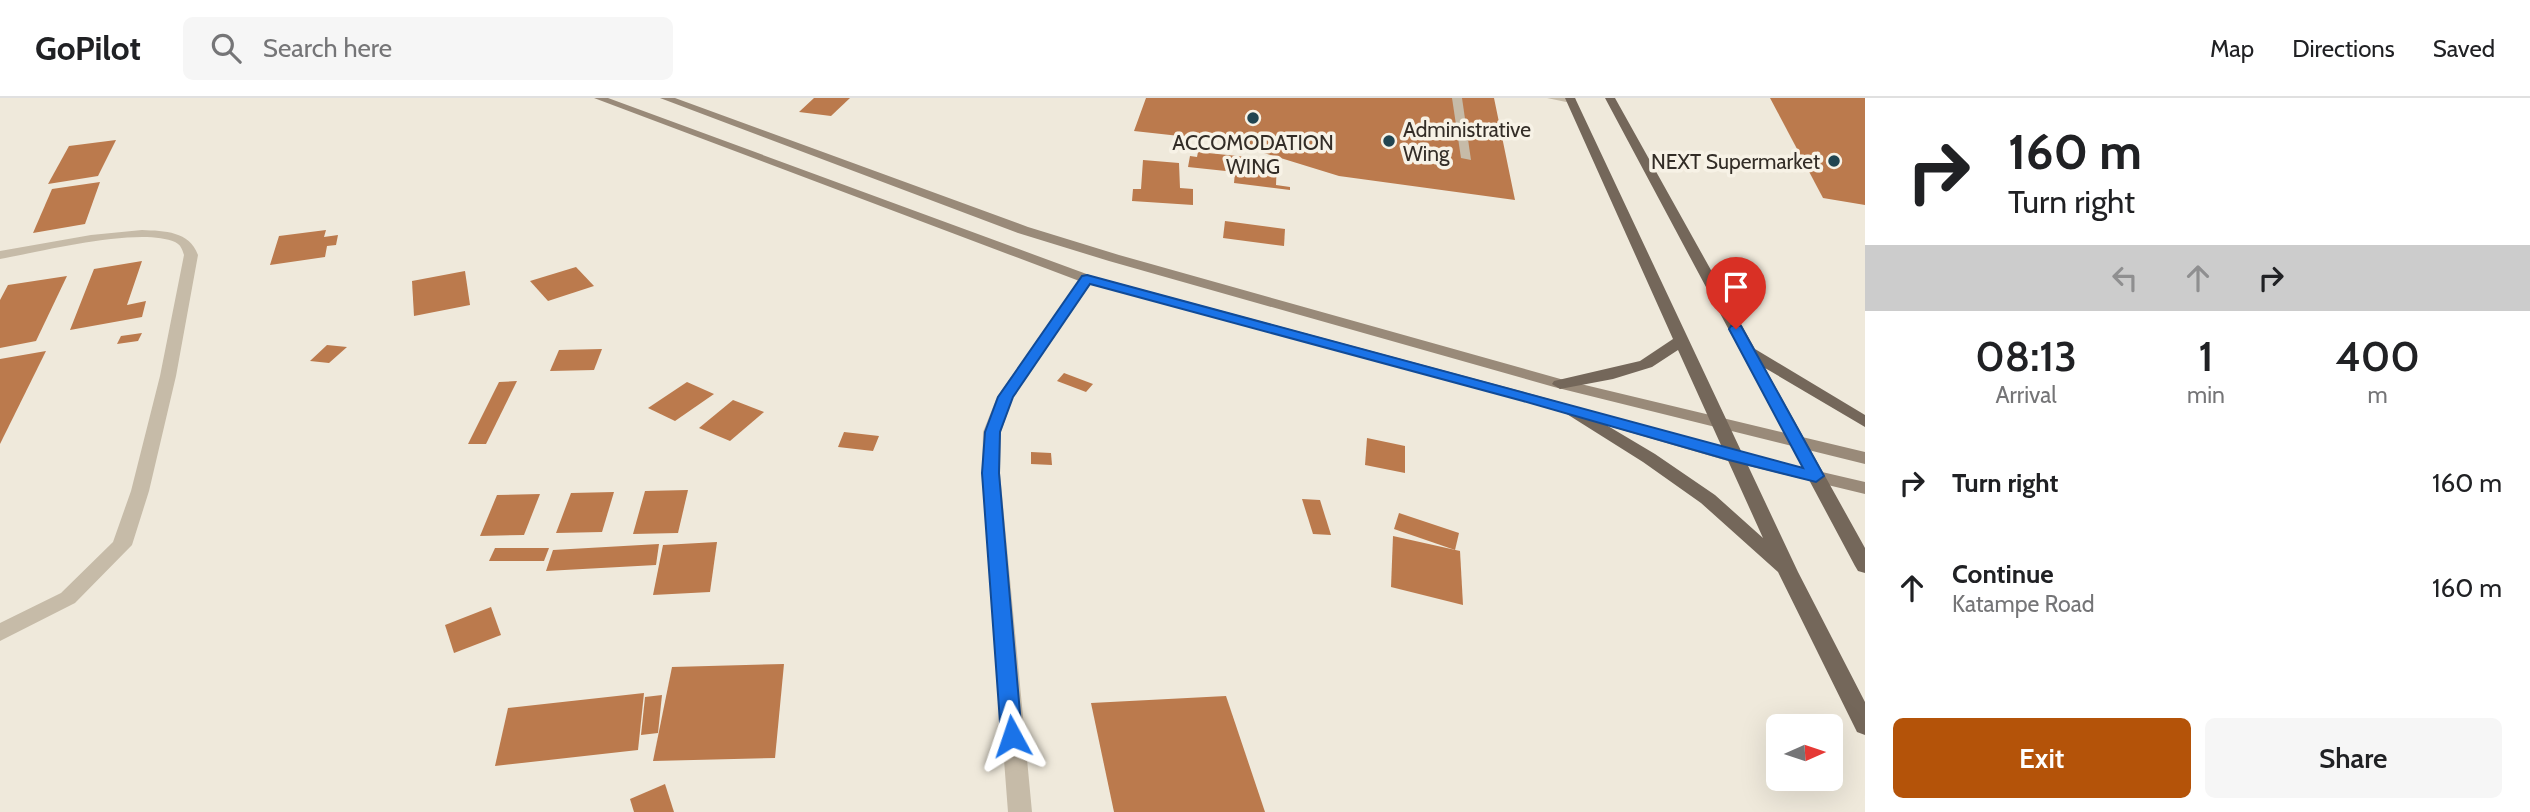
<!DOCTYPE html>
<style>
:root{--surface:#fff;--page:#f6f6f6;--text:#202124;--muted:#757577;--line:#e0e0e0;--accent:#b45309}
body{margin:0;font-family:Cabin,sans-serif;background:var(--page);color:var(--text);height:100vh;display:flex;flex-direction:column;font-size:26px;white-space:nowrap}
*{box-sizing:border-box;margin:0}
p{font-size:23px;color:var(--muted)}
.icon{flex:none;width:38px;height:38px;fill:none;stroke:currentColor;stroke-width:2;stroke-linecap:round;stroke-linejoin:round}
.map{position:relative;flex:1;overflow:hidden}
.details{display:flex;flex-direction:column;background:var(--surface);width:665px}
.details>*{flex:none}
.guide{background:#fff;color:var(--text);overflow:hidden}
.needle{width:46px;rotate:87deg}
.controls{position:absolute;left:1766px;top:616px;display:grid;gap:14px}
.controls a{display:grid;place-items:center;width:77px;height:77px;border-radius:10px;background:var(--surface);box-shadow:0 7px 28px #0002;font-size:35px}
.pin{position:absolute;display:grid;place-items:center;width:60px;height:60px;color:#fff;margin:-72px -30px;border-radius:50% 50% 50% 0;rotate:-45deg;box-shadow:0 0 7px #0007}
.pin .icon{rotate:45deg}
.me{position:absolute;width:77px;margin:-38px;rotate:355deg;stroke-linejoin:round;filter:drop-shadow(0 0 5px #0008)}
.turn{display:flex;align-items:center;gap:24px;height:147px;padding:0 28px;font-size:32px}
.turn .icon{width:91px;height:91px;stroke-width:2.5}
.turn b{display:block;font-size:49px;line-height:60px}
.lanes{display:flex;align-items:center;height:66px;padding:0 28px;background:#0003;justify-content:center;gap:35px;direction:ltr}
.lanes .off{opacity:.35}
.eta{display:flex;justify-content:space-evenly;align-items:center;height:119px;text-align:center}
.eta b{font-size:42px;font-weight:600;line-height:49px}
.action{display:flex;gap:14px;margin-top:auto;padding:14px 28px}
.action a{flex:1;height:80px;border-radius:10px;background:var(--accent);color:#fff;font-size:28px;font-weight:600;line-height:80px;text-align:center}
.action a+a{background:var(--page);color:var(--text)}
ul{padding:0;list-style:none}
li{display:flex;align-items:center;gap:21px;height:105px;padding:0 28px}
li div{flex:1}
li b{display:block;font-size:26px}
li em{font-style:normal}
header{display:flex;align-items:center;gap:42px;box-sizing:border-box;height:98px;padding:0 35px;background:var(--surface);border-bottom:2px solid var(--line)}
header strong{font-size:33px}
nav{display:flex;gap:38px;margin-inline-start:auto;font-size:24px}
.search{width:490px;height:63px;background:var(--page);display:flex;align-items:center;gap:18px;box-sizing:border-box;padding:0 24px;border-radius:10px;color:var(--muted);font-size:26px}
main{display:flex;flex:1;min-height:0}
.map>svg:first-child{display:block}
.building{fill:#bb7a4d}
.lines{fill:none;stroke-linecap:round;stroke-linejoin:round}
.street{fill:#c6bba8;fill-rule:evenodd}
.secondary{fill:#998a79;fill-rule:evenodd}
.primary{fill:#74675a;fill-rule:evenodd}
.route{fill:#1a73e8;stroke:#114b97;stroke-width:2}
.poi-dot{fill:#214551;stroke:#f7f2e6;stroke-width:2.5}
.labels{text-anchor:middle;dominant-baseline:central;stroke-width:7;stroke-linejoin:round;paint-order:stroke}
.far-poi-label{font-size:21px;fill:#332d27;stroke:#f7f2e6;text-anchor:start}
</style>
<header>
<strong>GoPilot</strong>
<div class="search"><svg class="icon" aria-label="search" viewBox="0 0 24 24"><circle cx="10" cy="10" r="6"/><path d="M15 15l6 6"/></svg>Search here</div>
<nav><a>Map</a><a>Directions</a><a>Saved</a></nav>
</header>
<main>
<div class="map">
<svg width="1865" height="714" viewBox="0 0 1865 714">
<rect width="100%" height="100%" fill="#efe9db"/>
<g class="building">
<polygon points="814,0 850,0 831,18 799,14"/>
<polygon points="1146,0 1494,0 1515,102 1339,78 1225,43 1134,33"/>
<polygon points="1770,0 1865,0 1865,107 1823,100"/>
<polygon points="116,42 98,78 48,86 69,48"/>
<polygon points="1198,54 1277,62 1276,87 1290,89 1290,92 1234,85 1235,74 1188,69 1190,58 1197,59"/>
<polygon points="1143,62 1179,65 1180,90 1193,91 1193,107 1132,103 1133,91 1141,91"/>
<polygon points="100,84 85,126 33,135 52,91"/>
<polygon points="1225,123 1285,131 1284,148 1223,140"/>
<polygon points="326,132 324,139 338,137 336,147 327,148 325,159 270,167 279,138"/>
<polygon points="142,163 127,207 146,203 142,219 70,232 94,171"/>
<polygon points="576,169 594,188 548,203 530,183"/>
<polygon points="465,173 470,207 414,218 412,183"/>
<polygon points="67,178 36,243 0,250 0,202 8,187"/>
<polygon points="142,235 138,243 117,246 121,238"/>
<polygon points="327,247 347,249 329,265 310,263"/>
<polygon points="602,251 594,272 550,273 559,252"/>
<polygon points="46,253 0,346 0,261"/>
<polygon points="1064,275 1093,286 1086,294 1057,283"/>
<polygon points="517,283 486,346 468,346 499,284"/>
<polygon points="687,284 714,296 675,323 648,310"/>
<polygon points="733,302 764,314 730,343 699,330"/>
<polygon points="844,334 879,338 873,353 838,349"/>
<polygon points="1367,340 1405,348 1405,375 1365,367"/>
<polygon points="1031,354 1051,355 1052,367 1031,366"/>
<polygon points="688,392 678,435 633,436 645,393"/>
<polygon points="614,394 602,434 556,435 571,395"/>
<polygon points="540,396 524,437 480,438 497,397"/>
<polygon points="1302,401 1320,402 1331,437 1313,436"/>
<polygon points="1399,415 1459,435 1455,452 1394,431"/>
<polygon points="1393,438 1460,453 1463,507 1391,489"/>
<polygon points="717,444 710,494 653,497 663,447"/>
<polygon points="659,446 656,467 546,473 553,452"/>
<polygon points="495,450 549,450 544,463 489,463"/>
<polygon points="491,509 501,537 454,555 445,527"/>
<polygon points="784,566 775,660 653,663 672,569"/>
<polygon points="644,595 638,652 495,668 508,610"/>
<polygon points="662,597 658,635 641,637 645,599"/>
<polygon points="1226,598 1265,714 1114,714 1091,605"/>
<polygon points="665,686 674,714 634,714 630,701"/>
</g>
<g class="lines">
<g class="street">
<polygon points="1452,0 1462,0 1471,62 1461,60"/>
<polygon points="1547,0 1575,0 1576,2 1571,5"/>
<path d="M142 132C165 133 189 133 198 157L176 278 149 393 132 447 75 505 0 543V525L61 495 113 444 131 393 160 278 184 157C182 151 181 147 175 144 140 128 39 154 0 161V153L91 137Z"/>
<polygon points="1087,177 1094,181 1013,299 1001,334 1000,375 1032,714 1008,714 982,375 983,334 997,299 1082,178"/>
</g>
<g class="secondary">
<polygon points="594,0 608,0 1092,178 1535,297 1736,354 1865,384 1865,396 1728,363 1523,303 1082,184"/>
<polygon points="660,0 675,0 1028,129 1119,157 1564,282 1865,354 1865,366 1554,289 1109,163 1018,135"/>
</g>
<g class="primary">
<polygon points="1565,0 1575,0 1798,474 1865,604 1865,637 1857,634 1778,474 1701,405 1643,364 1562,313 1564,309 1576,309 1655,356 1715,397 1763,440 1678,252 1652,269 1613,281 1560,291 1552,286 1554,283 1640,263 1673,241"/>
<polygon points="1605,0 1615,0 1755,251 1865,317 1865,329 1765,270 1865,450 1865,475 1858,473 1855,468"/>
</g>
</g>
<polygon class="route" points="1087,177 1803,370 1729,231 1731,228 1741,228 1824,378 1816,384 1729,362 1523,303 1090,186 1013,299 1000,334 999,375 1022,638 1019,644 1012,647 1004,644 1001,638 982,375 985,334 998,299 1082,178"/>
<g class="poi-dot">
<circle cx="1253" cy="20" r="7"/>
<circle cx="1389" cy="43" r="7"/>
<circle cx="1834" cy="63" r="7"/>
</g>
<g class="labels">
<g class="far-poi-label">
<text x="1403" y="31">Administrative<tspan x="1403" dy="24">Wing</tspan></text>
<text x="1253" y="44" text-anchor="middle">ACCOMODATION<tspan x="1253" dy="24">WING</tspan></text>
<text x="1820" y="63" text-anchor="end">NEXT Supermarket</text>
</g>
</g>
</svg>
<div class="controls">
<a><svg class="needle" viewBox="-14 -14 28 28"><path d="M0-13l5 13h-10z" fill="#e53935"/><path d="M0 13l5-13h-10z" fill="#757577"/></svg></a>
</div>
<div class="pin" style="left:1736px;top:231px;background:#d93025"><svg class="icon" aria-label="arrive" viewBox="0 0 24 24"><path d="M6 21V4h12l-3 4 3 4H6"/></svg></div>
<svg class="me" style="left:1012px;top:638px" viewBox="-20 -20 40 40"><path d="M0-17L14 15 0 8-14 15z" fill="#1a73e8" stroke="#fff" stroke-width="4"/></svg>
</div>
<section class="details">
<div class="guide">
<div class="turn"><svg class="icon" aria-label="right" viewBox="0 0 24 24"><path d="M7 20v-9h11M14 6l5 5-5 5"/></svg><div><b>160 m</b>Turn right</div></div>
<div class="lanes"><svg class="icon off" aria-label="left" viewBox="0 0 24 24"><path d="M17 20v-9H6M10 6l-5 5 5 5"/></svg><svg class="icon off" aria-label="ahead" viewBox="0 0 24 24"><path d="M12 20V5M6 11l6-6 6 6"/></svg><svg class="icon" aria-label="right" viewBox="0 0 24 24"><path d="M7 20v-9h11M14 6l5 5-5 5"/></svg></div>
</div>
<div class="eta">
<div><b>08:13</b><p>Arrival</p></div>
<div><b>1</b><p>min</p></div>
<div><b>400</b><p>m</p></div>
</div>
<ul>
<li><svg class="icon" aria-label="right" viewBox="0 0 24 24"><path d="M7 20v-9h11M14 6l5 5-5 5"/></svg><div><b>Turn right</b></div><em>160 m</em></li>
<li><svg class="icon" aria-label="ahead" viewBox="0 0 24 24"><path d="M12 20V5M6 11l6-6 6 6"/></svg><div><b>Continue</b><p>Katampe Road</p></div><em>160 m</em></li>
</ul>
<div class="action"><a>Exit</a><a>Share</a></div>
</section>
</main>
